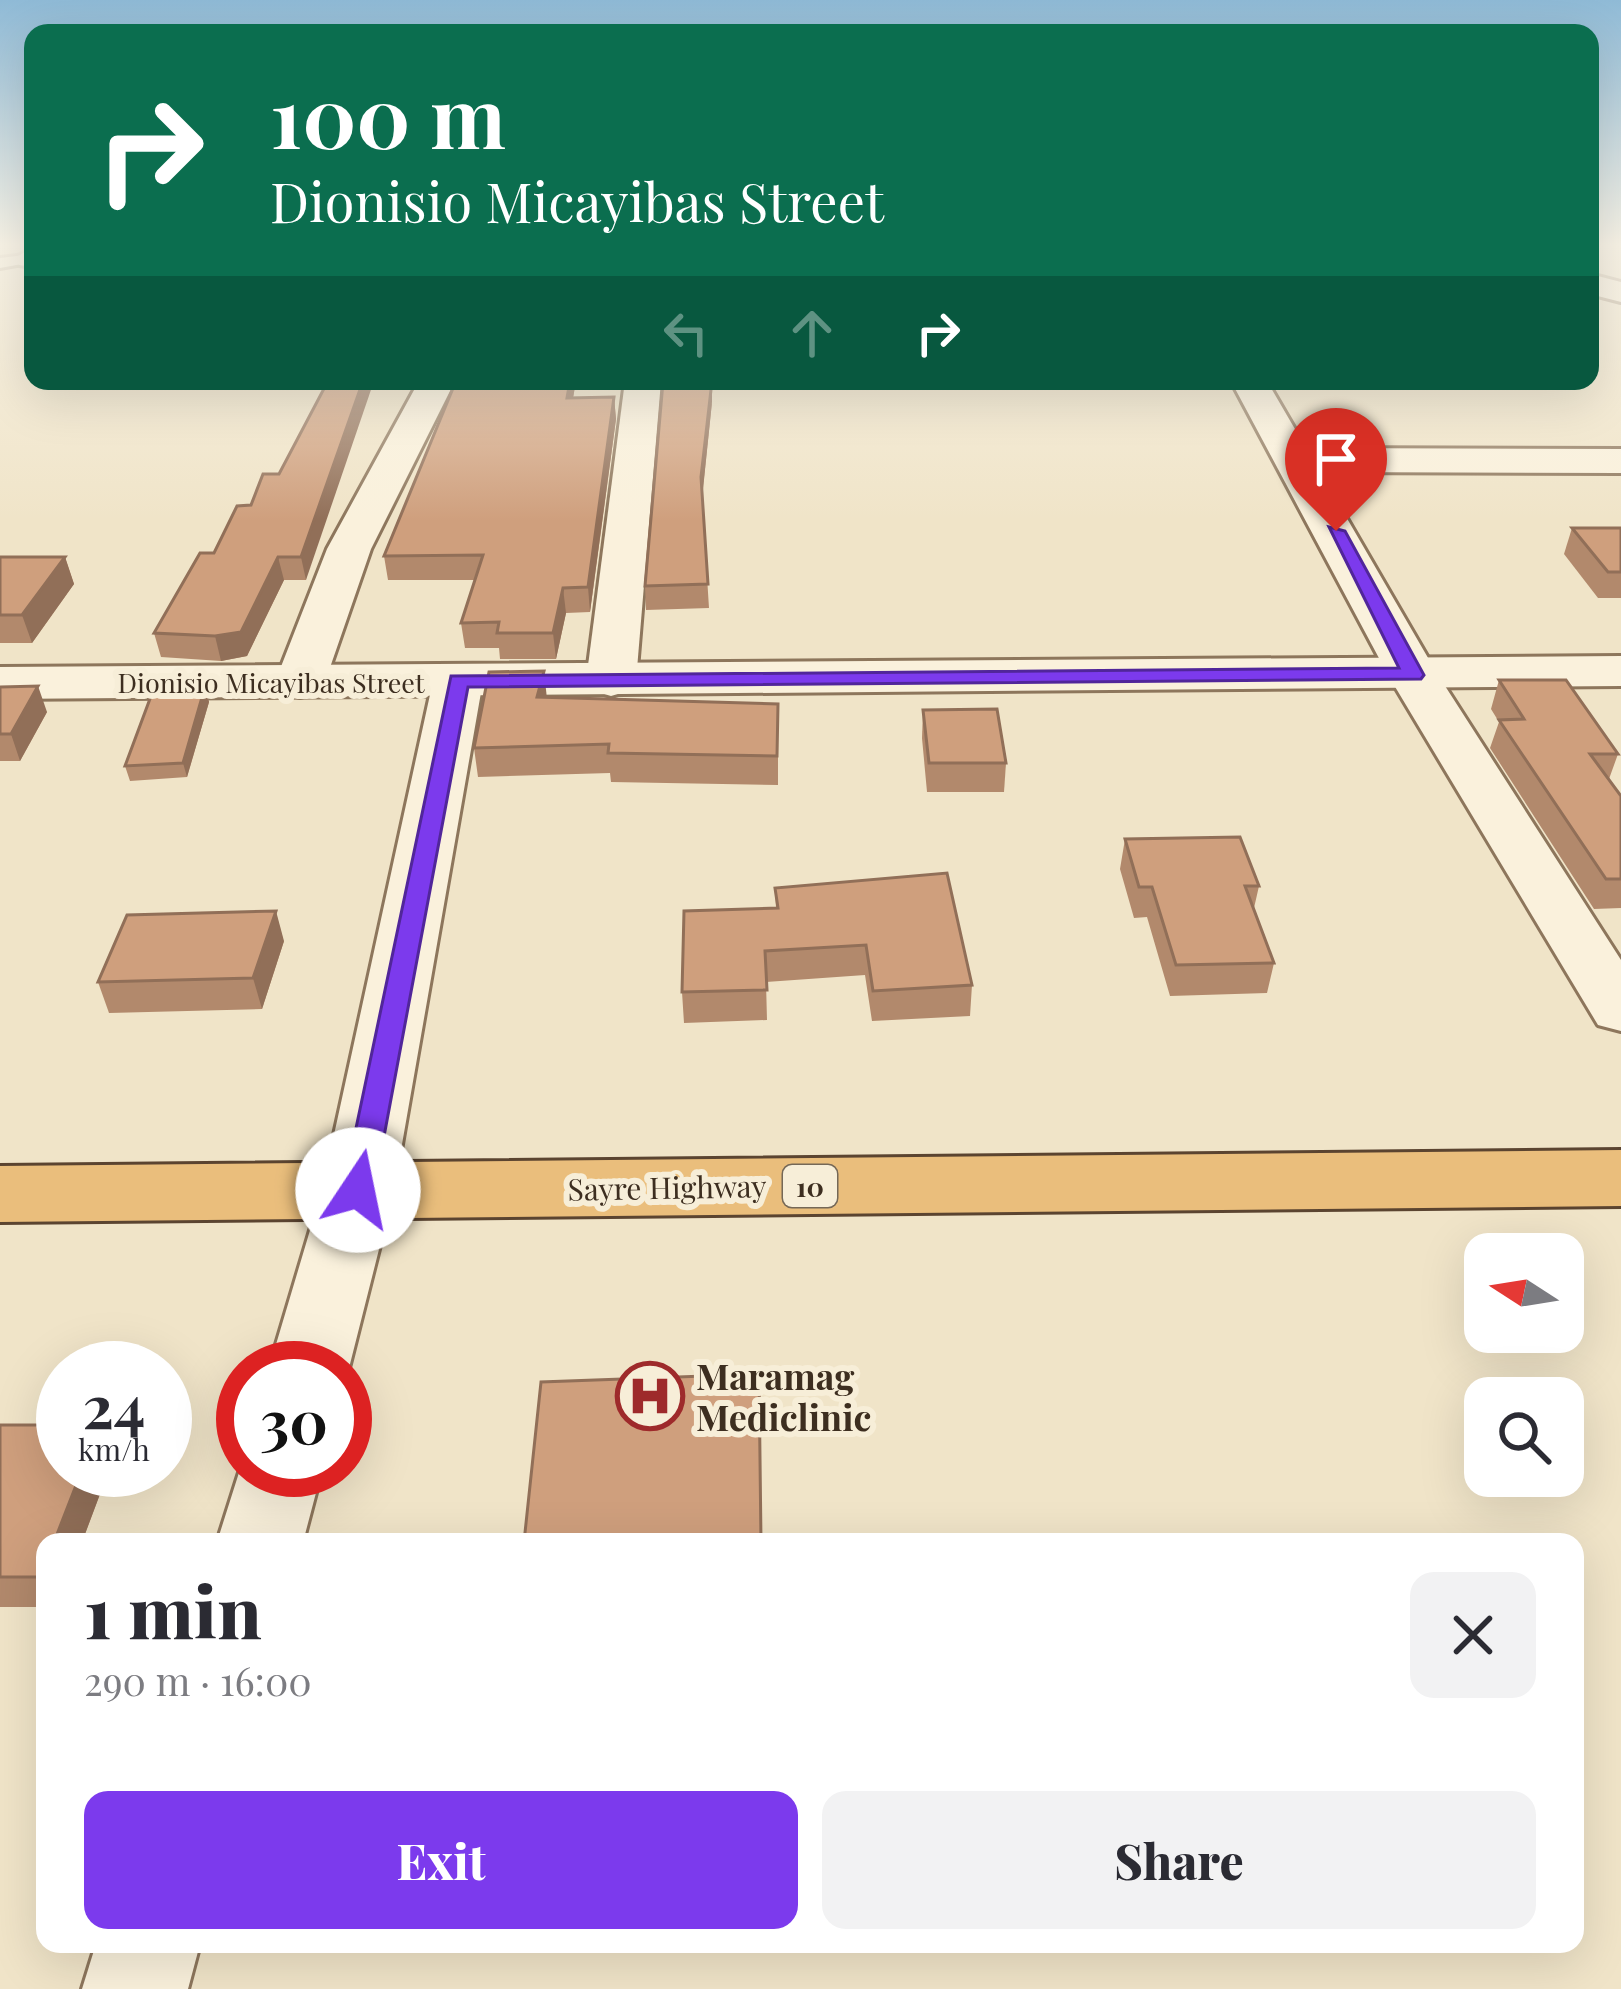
<!DOCTYPE html>
<meta charset="utf-8">
<style>
:root{--surface:#fff;--page:#f2f2f3;--text:#2b2b33;--muted:#7c7c81;--accent:#7c3aed}
body{margin:0;font-family:"Playfair Display",serif;background:var(--page);color:var(--text);height:100vh;display:flex;flex-direction:column;font-size:45px;white-space:nowrap}
*{box-sizing:border-box;margin:0}
p{font-size:39px;color:var(--muted)}
.icon{flex:none;width:66px;height:66px;fill:none;stroke:currentColor;stroke-width:2;stroke-linecap:round;stroke-linejoin:round}
.map{position:relative;flex:1;overflow:hidden}
.details{position:absolute;left:36px;top:1533px;width:1548px;height:420px;display:flex;flex-direction:column;background:var(--surface);border-radius:24px;box-shadow:0 12px 48px #0002}
.details>*{flex:none}
.guide{position:absolute;left:24px;top:24px;width:1575px;height:366px;border-radius:24px;box-shadow:0 12px 48px #0002;background:#0b6e4f;color:#fff;overflow:hidden}
.needle{width:78px;rotate:282deg}
.tools{position:absolute;left:1464px;top:1233px;display:grid;gap:24px}
.tools a{display:grid;place-items:center;width:120px;height:120px;border-radius:24px;background:var(--surface);box-shadow:0 12px 48px #0002;font-size:60px}
.speed{position:absolute;left:36px;top:1341px;display:flex;gap:24px;font-size:60px;font-weight:700;text-align:center}
.speed>*{display:grid;place-content:center;width:156px;height:156px;border-radius:50%;background:var(--surface);box-shadow:0 12px 48px #0002;line-height:1}
.speed small{font-size:30px;font-weight:400}
.speed .limit{border:18px solid #d22;background:#fff;color:#111}
.pin{position:absolute;display:grid;place-items:center;width:102px;height:102px;color:#fff;margin:-123px -51px;border-radius:50% 50% 50% 0;rotate:-45deg;box-shadow:0 0 12px #0007}
.pin .icon{rotate:45deg}
.me{position:absolute;width:132px;margin:-66px;rotate:11deg;stroke-linejoin:round;filter:drop-shadow(0 0 9px #0008)}
.turn{display:flex;align-items:center;gap:42px;height:252px;padding:0 48px;font-size:54px}
.turn .icon{width:156px;height:156px;stroke-width:2.5}
.turn b{display:block;font-size:84px;line-height:102px}
.lanes{display:flex;align-items:center;height:114px;padding:0 48px;background:#0003;justify-content:center;gap:60px;direction:ltr}
.lanes .off{opacity:.35}
.round{display:grid;place-items:center;flex:none;width:126px;height:126px;border-radius:24px;background:var(--page)}
.headline{display:flex;align-items:center;justify-content:space-between;height:204px;padding:0 48px}
h1{font-size:72px;font-weight:800;line-height:90px}
.primary-button{display:flex;gap:24px;margin-top:auto;padding:24px 48px}
.primary-button a{flex:1;height:138px;border-radius:24px;background:var(--accent);color:#fff;font-size:48px;font-weight:800;line-height:138px;text-align:center}
.primary-button a+a{background:var(--page);color:var(--text)}
.map>svg:first-child{display:block}
.lines{fill:none;stroke-linecap:round;stroke-linejoin:round}
.service-casing{stroke:#8d765c;stroke-width:6}
.minor-casing{stroke:#8d765c;stroke-width:6}
.tertiary-casing{stroke:#8d765c;stroke-width:6}
.trunk-casing{stroke:#5b4430;stroke-width:6}
.service{fill:#faf1dc;fill-rule:evenodd}
.minor{fill:#faf1dc;fill-rule:evenodd}
.tertiary{fill:#faf1dc;fill-rule:evenodd}
.trunk{fill:#eabe7c;fill-rule:evenodd}
.wall{fill:#b2896c}
.shaded-wall{fill:#916f58}
.building{fill:#cf9f7d;stroke:#916f58;stroke-width:3}
.route{fill:#7c3aed;stroke:#51269a;stroke-width:3}
.labels{text-anchor:middle;dominant-baseline:central;stroke-width:12;stroke-linejoin:round;paint-order:stroke}
.far-street-label{font-size:27px;fill:#3d2e20;stroke:#f7eed8}
.shield{fill:#f7eed8;stroke:#756857;stroke-width:3}
.shield-label{font-size:27px;font-weight:bold;fill:#3d2e20}
.street-label{font-size:30px;fill:#3d2e20;stroke:#f7eed8}
.near-poi-label{font-size:36px;font-weight:bold;fill:#3d2e20;stroke:#f7eed8;text-anchor:start}
</style>
<div class="map">
<svg width="1621" height="1989" viewBox="0 0 1621 1989">
<rect width="100%" height="100%" fill="#f0e4c8"/>
<g class="lines">
<g class="service-casing">
<polygon id="service" points="33,254 33,262 0,268 0,258"/>
</g>
<g class="minor-casing">
<g id="minor">
<polygon points="33,247 33,267 19,265 15,258"/>
<polygon points="1590,274 1621,282 1621,302 1590,294"/>
<polygon points="419,381 455,381 371,549 325,682 317,692 300,697 283,692 275,682 327,549"/>
<polygon points="625,381 661,381 636,681 628,691 611,696 594,691 586,681"/>
<polygon points="1231,381 1267,381 1306,448 1621,449 1621,473 1320,472 1438,675 1621,960 1621,1031 1598,1025 1388,675"/>
<polygon points="458,666 475,671 483,681 394,1190 349,1368 345,1375 345,1368 269,1368 322,1190 433,681 441,671"/>
<polygon points="243,1460 243,1470 322,1470 303,1542 217,1542"/>
<polygon points="96,1944 200,1944 188,1989 82,1989"/>
</g>
</g>
<g class="tertiary-casing">
<polygon id="tertiary" points="1621,656 1621,686 0,699 0,667"/>
</g>
<g class="trunk-casing">
<polygon id="trunk" points="1621,1150 1621,1206 0,1222 0,1166"/>
</g>
<use href="#service" class="service"/>
<use href="#minor" class="minor"/>
<use href="#tertiary" class="tertiary"/>
<use href="#trunk" class="trunk"/>
</g>
<g class="wall">
<polygon points="328,381 306,580 284,580 247,656 221,661 161,657 154,633 251,505 279,474"/>
<polygon points="456,381 576,381 573,398 614,397 616,419 590,612 566,613 556,659 500,659 499,648 465,648 461,623 475,580 388,580 384,556"/>
<polygon points="712,402 702,497 709,608 646,610 645,586"/>
<polygon points="1572,528 1621,528 1621,598 1598,598 1564,554"/>
<polygon points="0,557 65,557 74,584 32,643 0,643"/>
<polygon points="1499,680 1618,754 1609,779 1621,796 1621,908 1594,909 1490,748 1499,722 1491,709"/>
<polygon points="0,687 47,712 20,761 0,761"/>
<polygon points="205,687 209,702 187,777 130,781 125,766"/>
<polygon points="547,698 778,704 778,785 611,782 610,773 478,777 474,748"/>
<polygon points="923,710 1006,763 1004,792 927,792 922,738"/>
<polygon points="1125,839 1259,886 1254,908 1274,963 1267,993 1170,996 1147,917 1134,918 1120,869"/>
<polygon points="775,888 972,985 970,1016 872,1021 865,975 766,982 767,1020 684,1023 682,992 776,908"/>
<polygon points="284,941 262,1009 109,1013 98,982"/>
<polygon points="0,1425 109,1470 82,1542 45,1542 45,1607 0,1607"/>
</g>
<g class="shaded-wall">
<polygon points="363,381 374,381 306,580 301,557"/>
<polygon points="570,381 576,381 569,420 567,398"/>
<polygon points="712,381 712,402 702,499 701,477"/>
<polygon points="614,397 616,419 590,612 588,587"/>
<polygon points="65,557 74,584 32,643 22,615"/>
<polygon points="278,557 284,580 247,656 221,661 215,636"/>
<polygon points="563,588 566,613 556,659 553,633"/>
<polygon points="544,671 547,699 537,697"/>
<polygon points="38,686 47,712 20,761 11,734"/>
<polygon points="205,687 209,702 187,777 183,763"/>
<polygon points="276,911 284,941 262,1009 253,978"/>
<polygon points="82,1470 109,1470 82,1542 54,1542"/>
</g>
<g class="building">
<polygon points="328,381 363,381 301,557 278,557 241,632 215,636 154,633 200,553 214,553 237,506 251,505 263,474 279,474"/>
<polygon points="456,381 570,381 567,398 614,397 588,587 563,588 553,633 497,633 499,622 461,623 483,555 384,556"/>
<polygon points="712,381 701,477 708,584 645,586 663,382"/>
<polygon points="1572,528 1621,528 1621,572 1608,572"/>
<polygon points="0,557 65,557 22,615 0,615"/>
<polygon points="544,671 537,697 778,704 777,756 608,753 609,744 474,748 489,672"/>
<polygon points="1499,680 1566,680 1618,754 1590,754 1621,796 1621,879 1606,879 1499,720 1524,719"/>
<polygon points="38,686 11,734 0,734 0,687"/>
<polygon points="205,687 183,763 125,766 154,688"/>
<polygon points="997,709 1006,763 929,763 923,710"/>
<polygon points="1240,837 1259,886 1245,886 1274,963 1176,965 1152,887 1139,887 1125,839"/>
<polygon points="947,873 972,985 873,991 866,945 765,951 767,990 682,992 684,911 778,908 775,888"/>
<polygon points="276,911 253,978 98,982 127,915"/>
<polygon points="759,1374 761,1542 524,1542 541,1382"/>
<polygon points="0,1425 63,1425 63,1470 82,1470 54,1542 45,1542 45,1565 41,1577 0,1577"/>
</g>
<linearGradient id="sky" x2="0" y2="1"><stop stop-color="#8fbad6"/><stop offset="0.47" stop-color="#f8f3e6"/><stop offset="1" stop-color="#f8f3e6" stop-opacity="0"/></linearGradient>
<rect width="1621" height="521" fill="url(#sky)"/>
<polygon class="route" points="1329,527 1345,531 1424,675 1421,679 468,687 374,1190 369,1198 347,1198 343,1190 451,676 1399,668"/>
<defs>
<g id="hospital-ring" transform="scale(3.45)"><circle r="9.5" fill="#f7eed8" stroke="#9e2a2b" stroke-width="1.5"/><path d="M-5-5h3v3.5h4V-5h3V5h-3V1.5h-4V5h-3Z" fill="#9e2a2b"/></g>
</defs>
<g fill-rule="evenodd">
<use href="#hospital-ring" x="650" y="1396"/>
</g>
<g class="labels">
<g class="far-street-label">
<text x="271" y="682">Dionisio Micayibas Street</text>
</g>
<rect class="shield" x="783" y="1165" width="54" height="42" rx="9"/>
<g class="shield-label">
<text x="810" y="1186">10</text>
</g>
<g class="street-label">
<text transform="translate(667 1187) rotate(-1)">Sayre Highway</text>
</g>
<g class="near-poi-label">
<text x="696" y="1375">Maramag<tspan x="696" dy="41">Mediclinic</tspan></text>
</g>
</g>
</svg>
<div class="tools">
<a><svg class="needle" viewBox="-14 -14 28 28"><path d="M0-13l5 13h-10z" fill="#e53935"/><path d="M0 13l5-13h-10z" fill="#7c7c81"/></svg></a>
<a><svg class="icon" aria-label="search" viewBox="0 0 24 24"><circle cx="10" cy="10" r="6"/><path d="M15 15l6 6"/></svg></a>
</div>
<div class="speed"><div>24<small>km/h</small></div><div class="limit">30</div></div>
<div class="pin" style="left:1336px;top:531px;background:#d93025"><svg class="icon" aria-label="arrive" viewBox="0 0 24 24"><path d="M6 21V4h12l-3 4 3 4H6"/></svg></div>
<svg class="me" style="left:358px;top:1190px" viewBox="-20 -20 40 40"><circle r="19" fill="#fff"/><path d="M0-13L10 11 0 6-10 11z" fill="#7c3aed"/></svg>
<div class="guide">
<div class="turn"><svg class="icon" aria-label="right" viewBox="0 0 24 24"><path d="M7 20v-9h11M14 6l5 5-5 5"/></svg><div><b>100 m</b>Dionisio Micayibas Street</div></div>
<div class="lanes"><svg class="icon off" aria-label="left" viewBox="0 0 24 24"><path d="M17 20v-9H6M10 6l-5 5 5 5"/></svg><svg class="icon off" aria-label="ahead" viewBox="0 0 24 24"><path d="M12 20V5M6 11l6-6 6 6"/></svg><svg class="icon" aria-label="right" viewBox="0 0 24 24"><path d="M7 20v-9h11M14 6l5 5-5 5"/></svg></div>
</div>
<section class="details">
<div class="headline"><div><h1>1 min</h1><p>290 m · 16:00</p></div><a class="round"><svg class="icon" aria-label="close" viewBox="0 0 24 24"><path d="M6 6l12 12M18 6L6 18"/></svg></a></div>
<div class="primary-button"><a>Exit</a><a>Share</a></div>
</section>
</div>
